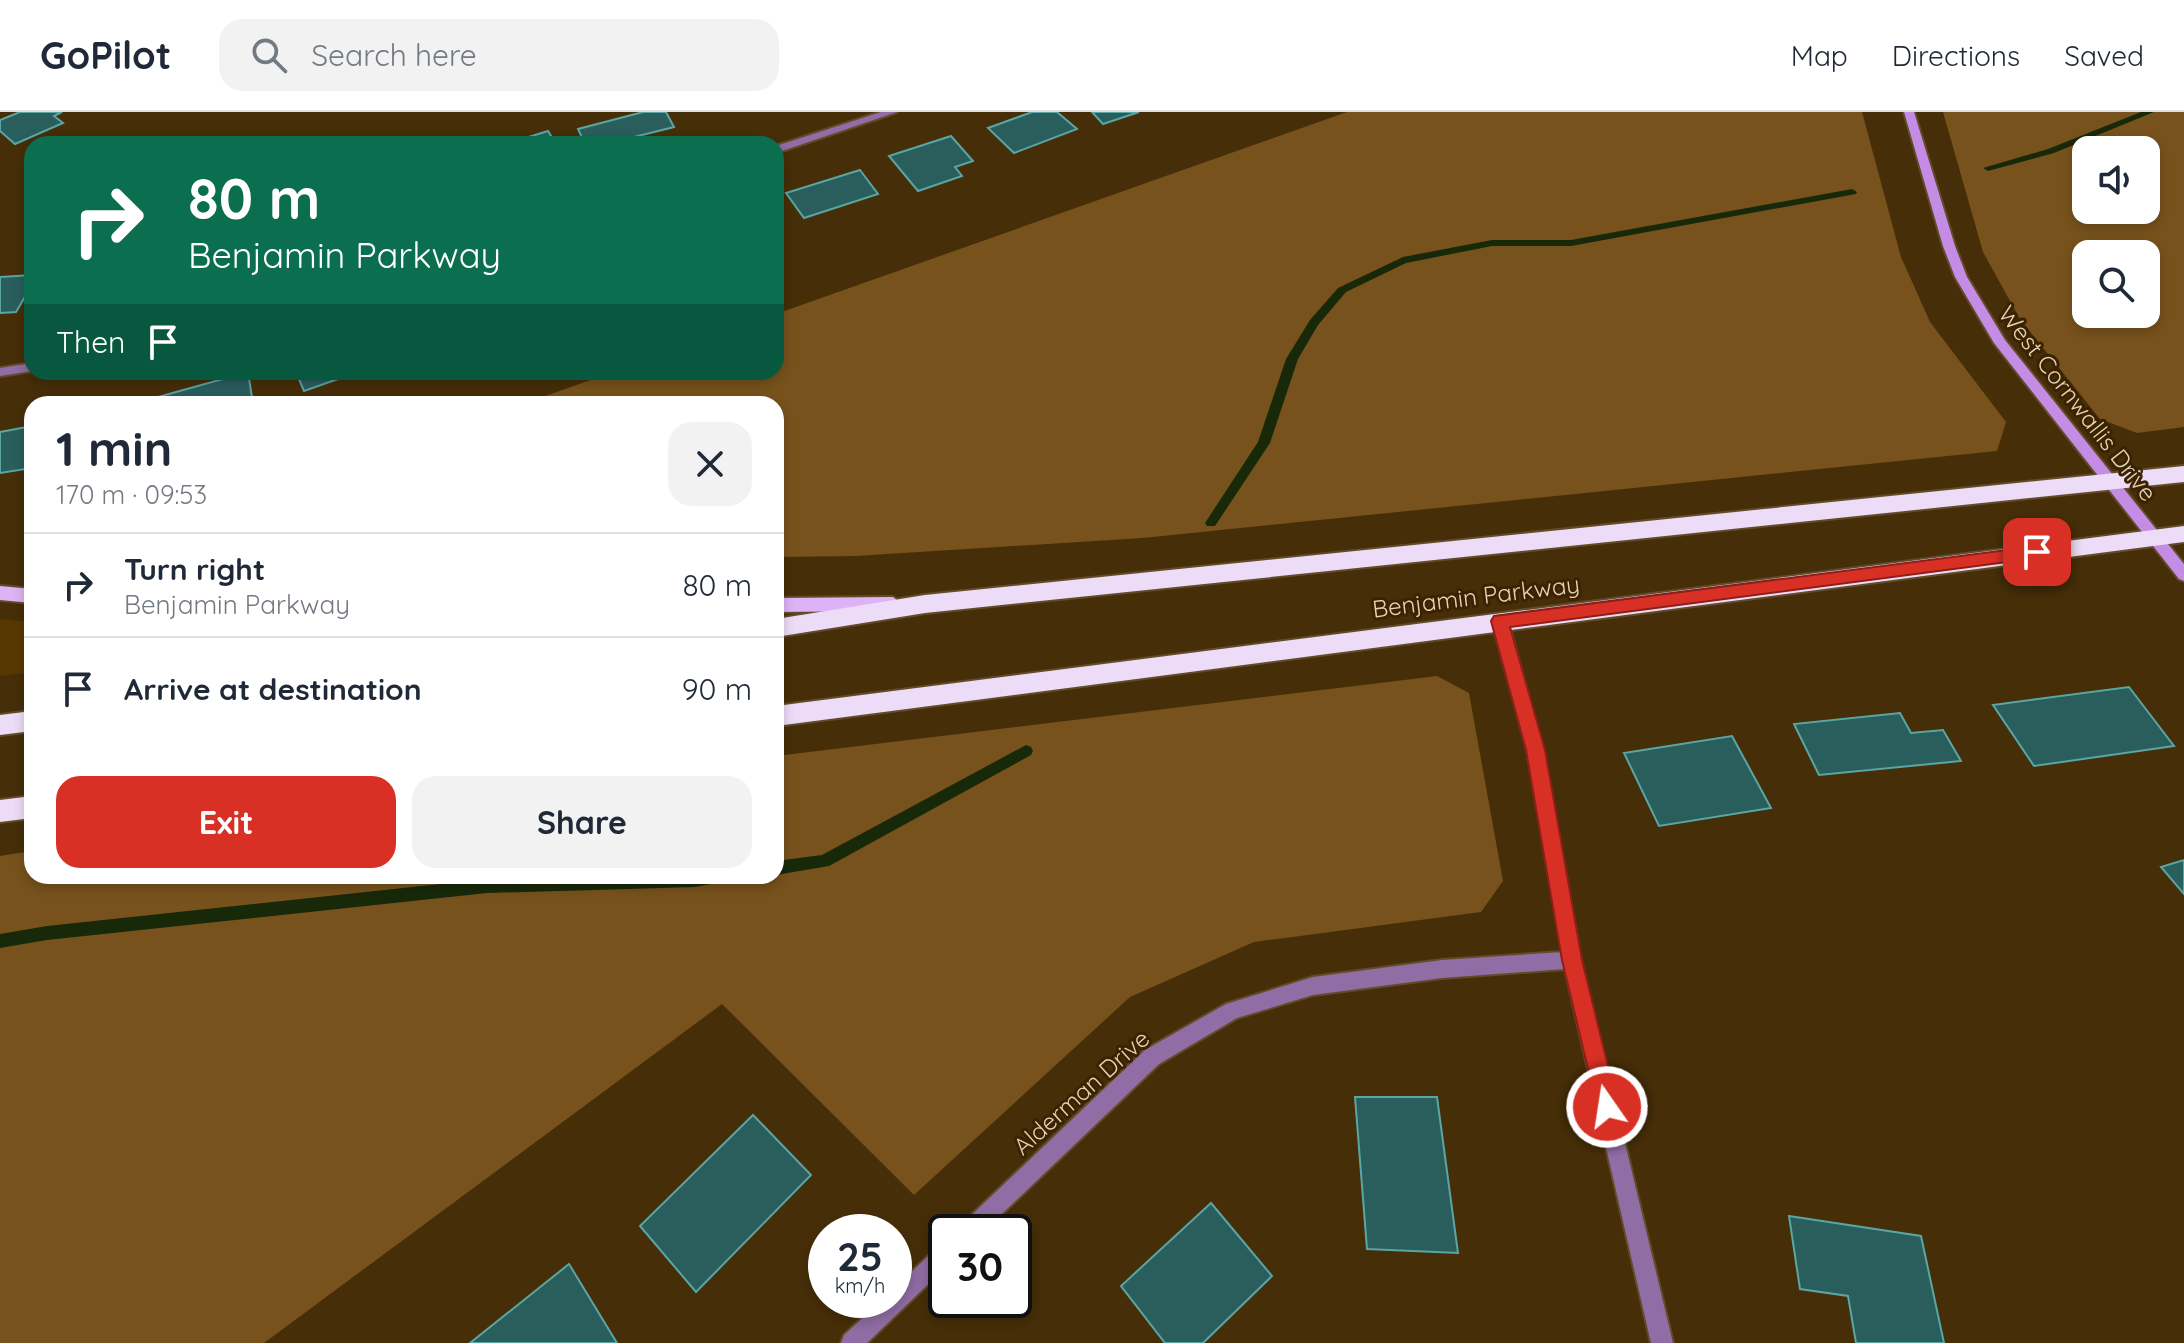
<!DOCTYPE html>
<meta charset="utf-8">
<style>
:root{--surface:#fff;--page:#f2f2f3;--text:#1f2937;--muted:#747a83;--line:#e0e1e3;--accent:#d93025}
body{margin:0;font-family:Quicksand,sans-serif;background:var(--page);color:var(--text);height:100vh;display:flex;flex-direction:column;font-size:30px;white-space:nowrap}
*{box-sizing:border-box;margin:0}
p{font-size:26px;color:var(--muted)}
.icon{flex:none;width:44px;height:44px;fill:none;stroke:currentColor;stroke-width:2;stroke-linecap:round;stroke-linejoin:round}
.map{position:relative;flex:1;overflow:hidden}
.drawer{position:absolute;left:24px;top:284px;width:760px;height:488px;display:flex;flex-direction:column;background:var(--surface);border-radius:24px;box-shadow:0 4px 12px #0003}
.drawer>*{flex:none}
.banner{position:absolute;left:24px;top:24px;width:760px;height:244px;border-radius:24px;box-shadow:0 4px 12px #0003;background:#0b6e4f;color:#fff;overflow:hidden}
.buttons{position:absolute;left:2072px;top:24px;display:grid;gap:16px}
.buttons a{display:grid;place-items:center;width:88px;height:88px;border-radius:16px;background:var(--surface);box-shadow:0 4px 12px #0003;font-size:40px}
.speed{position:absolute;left:808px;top:1102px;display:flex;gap:16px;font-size:40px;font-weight:700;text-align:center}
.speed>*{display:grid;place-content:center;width:104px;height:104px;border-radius:50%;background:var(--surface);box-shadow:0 4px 12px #0003;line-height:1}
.speed small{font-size:20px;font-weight:400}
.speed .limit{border:4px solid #111;border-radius:12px;background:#fff;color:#111}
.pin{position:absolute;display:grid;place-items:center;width:68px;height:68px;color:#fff;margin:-34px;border-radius:16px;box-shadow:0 4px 12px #0006}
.me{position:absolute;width:88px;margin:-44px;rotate:347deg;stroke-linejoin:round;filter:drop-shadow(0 0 6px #0008)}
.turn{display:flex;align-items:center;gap:28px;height:168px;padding:0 32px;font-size:36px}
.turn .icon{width:104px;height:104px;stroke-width:2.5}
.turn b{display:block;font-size:56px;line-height:68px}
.then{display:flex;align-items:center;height:76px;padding:0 32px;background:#0003;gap:16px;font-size:30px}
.round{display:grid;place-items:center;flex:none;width:84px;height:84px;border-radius:24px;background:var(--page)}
.head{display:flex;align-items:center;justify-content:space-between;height:136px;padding:0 32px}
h1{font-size:48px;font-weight:700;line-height:60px}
.button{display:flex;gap:16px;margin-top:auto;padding:16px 32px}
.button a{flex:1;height:92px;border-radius:24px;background:var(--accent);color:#fff;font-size:32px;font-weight:700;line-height:92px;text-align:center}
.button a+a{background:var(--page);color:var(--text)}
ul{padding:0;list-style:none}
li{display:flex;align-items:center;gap:24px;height:104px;padding:0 32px;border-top:2px solid var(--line)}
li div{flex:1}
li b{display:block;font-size:30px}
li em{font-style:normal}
header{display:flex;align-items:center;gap:48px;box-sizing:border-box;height:112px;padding:0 40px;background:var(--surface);border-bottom:2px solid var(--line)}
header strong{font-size:38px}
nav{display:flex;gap:44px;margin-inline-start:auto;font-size:28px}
.search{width:560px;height:72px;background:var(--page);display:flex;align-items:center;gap:20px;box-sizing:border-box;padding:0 28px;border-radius:24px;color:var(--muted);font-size:30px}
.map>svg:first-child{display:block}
.green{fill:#583802}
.forest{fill:#77521c;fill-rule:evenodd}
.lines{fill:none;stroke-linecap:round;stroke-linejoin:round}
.stream{fill:#182909;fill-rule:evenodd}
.building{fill:#295e5d;stroke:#59a6a4;stroke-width:2}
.street-casing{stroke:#624b28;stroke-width:4}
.secondary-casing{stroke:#624b28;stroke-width:4}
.primary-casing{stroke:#624b28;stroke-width:4}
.highway-casing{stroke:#624b28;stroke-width:4}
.street{fill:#906da4;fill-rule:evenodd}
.secondary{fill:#c48ce4;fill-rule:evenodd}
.primary{fill:#deb3f6;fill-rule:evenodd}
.highway{fill:#eddcf7;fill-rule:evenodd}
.route{fill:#d93025;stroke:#8d1f18;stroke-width:2}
.labels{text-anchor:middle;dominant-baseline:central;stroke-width:6;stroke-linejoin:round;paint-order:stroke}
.street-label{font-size:24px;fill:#e4d1b9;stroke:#3b2300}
</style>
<header>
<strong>GoPilot</strong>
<div class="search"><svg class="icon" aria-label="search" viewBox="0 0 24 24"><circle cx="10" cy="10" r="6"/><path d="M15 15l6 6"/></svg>Search here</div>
<nav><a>Map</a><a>Directions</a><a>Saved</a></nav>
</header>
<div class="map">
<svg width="2184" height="1231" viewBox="0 0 2184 1231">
<rect width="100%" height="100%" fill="#462e08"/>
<polygon class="green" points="0,507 32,510 32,560 0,564"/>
<g class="forest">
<polygon points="1347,0 1862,0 1901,145 1930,210 2006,310 1997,339 1143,426 856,444 776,445 776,292 523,292 613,260 776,260 776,202"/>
<path d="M1943 0H2184V315L2137 321 2100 307 2020 207 1983 140ZM2086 38H2146V98H2086ZM2086 142H2146V202H2086Z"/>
<polygon points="1437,564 1469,581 1503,769 1481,800 1254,830 1130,885 914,1083 722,892 264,1231 0,1231 0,744 32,739 32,764 776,764 776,644"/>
</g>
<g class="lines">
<g class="stream">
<polygon points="2141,0 2154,0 2054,41 1988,59 1983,56 2048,37"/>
<polygon points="1852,77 1857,80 1856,82 1571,134 1492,134 1406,151 1346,180 1318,213 1298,247 1270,331 1215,414 1207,414 1205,411 1258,330 1286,247 1310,208 1338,176 1403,145 1492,128 1571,128"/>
<polygon points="1026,633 1031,635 1033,639 1031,643 829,754 776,763 776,749 822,743"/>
<polygon points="595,764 730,764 727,769 695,775 487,781 47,828 0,836 0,822 47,814 487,767"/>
</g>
</g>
<g class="building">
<polygon points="20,0 62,0 54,4 63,11 15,32 0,19 0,8"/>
<polygon points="643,0 666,0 674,15 606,32 585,32 578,17"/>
<polygon points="1032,0 1057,0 1077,17 1014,41 988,16"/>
<polygon points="1092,0 1139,0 1103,12"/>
<polygon points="548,19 556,32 506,32"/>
<polygon points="951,24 973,49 955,55 962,64 918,79 889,44"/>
<polygon points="860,58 878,82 804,106 786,81"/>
<polygon points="32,163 32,173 16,200 0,201 0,165"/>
<polygon points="248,260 253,292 159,292 158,285"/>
<polygon points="296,260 358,260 304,279"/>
<polygon points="32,314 32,356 0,361 0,320"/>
<polygon points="2129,575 2174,634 2034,654 1993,593"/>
<polygon points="1900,601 1911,621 1943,618 1961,649 1819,663 1794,612"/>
<polygon points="1732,624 1771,696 1659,714 1624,641"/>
<polygon points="2184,748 2184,782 2161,755"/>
<polygon points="1355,985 1437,985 1458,1141 1367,1137"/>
<polygon points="753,1003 811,1063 696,1180 640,1114"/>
<polygon points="1211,1091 1272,1164 1203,1231 1165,1231 1121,1174"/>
<polygon points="1789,1104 1921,1124 1944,1231 1856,1231 1848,1184 1800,1177"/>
<polygon points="569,1152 617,1231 470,1231"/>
</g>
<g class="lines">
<g class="street-casing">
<g id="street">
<polygon points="881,0 897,0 776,41 776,34"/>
<polygon points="32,251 32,259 0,264 0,256"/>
<polygon points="1500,503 1508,509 1543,638 1581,848 1673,1231 1651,1231 1565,857 1442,866 1313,883 1237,906 1159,952 983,1120 958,1120 961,1113 1145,938 1226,892 1313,865 1442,848 1562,840 1527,638 1492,509"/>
<polygon points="946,1131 946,1155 867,1231 841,1231 844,1223 882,1188 894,1188 894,1176 939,1134"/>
</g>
</g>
<g class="secondary-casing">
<polygon id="secondary" points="1904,0 1914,0 1955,134 1967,165 2005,228 2184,452 2184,469 2179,467 1994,231 1955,165 1943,134"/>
</g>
<g class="primary-casing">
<g id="primary">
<polygon points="0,474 32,477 32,491 0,488"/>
<polygon points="893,485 902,492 893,499 776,500 776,486"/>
</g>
</g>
<g class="highway-casing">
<g id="highway">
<polygon points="2184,354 2184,370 925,501 776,525 776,507 925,483"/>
<polygon points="2184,414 2184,430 776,614 776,594"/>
<polygon points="32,599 32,619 0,623 0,603"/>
<polygon points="32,684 32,706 0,710 0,688"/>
</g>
</g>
<use href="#street" class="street"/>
<use href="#secondary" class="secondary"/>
<use href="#primary" class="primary"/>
<use href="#highway" class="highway"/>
</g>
<polygon class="route" points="2037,434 2045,440 2037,446 1510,515 1545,638 1582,848 1618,995 1614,1003 1607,1006 1599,1003 1562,848 1526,638 1491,509 1494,504"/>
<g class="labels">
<g class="street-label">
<text transform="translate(2078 291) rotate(52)">West Cornwallis Drive</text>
<text transform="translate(1476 484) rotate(-7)">Benjamin Parkway</text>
<text transform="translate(1081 980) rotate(-42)">Alderman Drive</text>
</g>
</g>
</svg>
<div class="buttons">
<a><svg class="icon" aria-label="sound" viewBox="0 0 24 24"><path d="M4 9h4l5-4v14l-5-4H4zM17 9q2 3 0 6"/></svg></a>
<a><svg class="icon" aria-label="search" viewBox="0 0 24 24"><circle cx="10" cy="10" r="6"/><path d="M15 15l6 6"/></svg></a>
</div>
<div class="speed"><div>25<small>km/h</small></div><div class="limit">30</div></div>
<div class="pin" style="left:2037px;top:440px;background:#d93025"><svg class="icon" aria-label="arrive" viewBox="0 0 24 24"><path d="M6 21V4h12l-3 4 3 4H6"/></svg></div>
<svg class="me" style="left:1607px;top:995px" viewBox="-20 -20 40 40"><circle r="17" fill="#d93025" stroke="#fff" stroke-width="3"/><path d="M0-11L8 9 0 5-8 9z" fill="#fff"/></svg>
<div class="banner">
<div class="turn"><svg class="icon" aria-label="right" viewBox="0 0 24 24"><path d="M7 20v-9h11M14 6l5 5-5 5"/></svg><div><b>80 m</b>Benjamin Parkway</div></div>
<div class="then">Then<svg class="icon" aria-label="arrive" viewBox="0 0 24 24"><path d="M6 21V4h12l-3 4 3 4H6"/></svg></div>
</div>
<section class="drawer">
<div class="head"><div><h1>1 min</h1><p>170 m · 09:53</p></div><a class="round"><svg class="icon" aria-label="close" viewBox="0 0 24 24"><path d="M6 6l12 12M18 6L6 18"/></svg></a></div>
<ul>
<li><svg class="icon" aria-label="right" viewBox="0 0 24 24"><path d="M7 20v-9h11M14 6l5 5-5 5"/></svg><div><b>Turn right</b><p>Benjamin Parkway</p></div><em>80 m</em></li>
<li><svg class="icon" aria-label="arrive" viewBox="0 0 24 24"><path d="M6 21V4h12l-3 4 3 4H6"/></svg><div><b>Arrive at destination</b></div><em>90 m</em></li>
</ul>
<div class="button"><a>Exit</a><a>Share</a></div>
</section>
</div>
